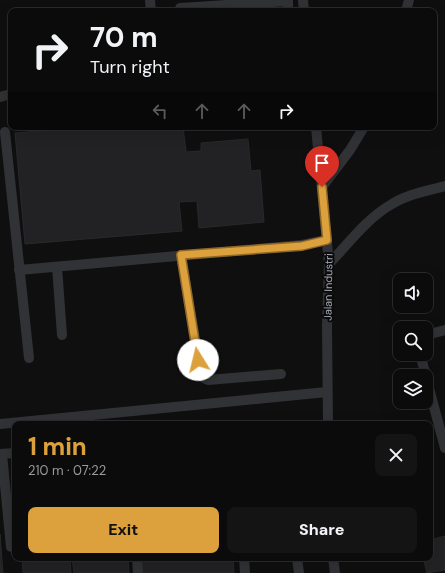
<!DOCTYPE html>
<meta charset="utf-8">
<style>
:root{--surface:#0b0b0c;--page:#141415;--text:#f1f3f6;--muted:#9a9b9d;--line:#2b2b2d;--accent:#dca03c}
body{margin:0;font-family:"DM Sans",sans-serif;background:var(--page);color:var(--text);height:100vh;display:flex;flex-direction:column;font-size:15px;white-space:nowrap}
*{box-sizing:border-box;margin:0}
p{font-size:13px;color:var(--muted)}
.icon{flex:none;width:22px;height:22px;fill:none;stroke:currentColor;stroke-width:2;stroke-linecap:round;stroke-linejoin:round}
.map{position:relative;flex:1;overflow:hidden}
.sheet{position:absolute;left:12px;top:421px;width:421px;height:140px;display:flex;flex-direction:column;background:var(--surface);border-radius:8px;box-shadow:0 4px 16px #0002,0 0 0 1px var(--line)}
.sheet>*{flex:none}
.guide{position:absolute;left:8px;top:8px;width:429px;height:122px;border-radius:8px;box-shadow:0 4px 16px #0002,0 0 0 1px var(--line);background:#0b0b0c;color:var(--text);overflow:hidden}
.tools{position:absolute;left:393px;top:273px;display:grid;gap:8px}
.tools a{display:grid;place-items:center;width:40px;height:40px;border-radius:8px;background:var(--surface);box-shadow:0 4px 16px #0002,0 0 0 1px var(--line);font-size:20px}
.pin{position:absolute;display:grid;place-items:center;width:34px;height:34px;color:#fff;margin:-41px -17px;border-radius:50% 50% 50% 0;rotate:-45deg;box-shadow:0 0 4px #0007}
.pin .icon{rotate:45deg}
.me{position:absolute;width:44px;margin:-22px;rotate:351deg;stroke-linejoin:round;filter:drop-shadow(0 0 3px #0008)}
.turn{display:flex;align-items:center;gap:14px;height:84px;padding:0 16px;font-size:18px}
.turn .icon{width:52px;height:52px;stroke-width:2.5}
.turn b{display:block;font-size:28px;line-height:34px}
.lanes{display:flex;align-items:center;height:38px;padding:0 16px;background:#0003;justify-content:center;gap:20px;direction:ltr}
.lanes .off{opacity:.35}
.round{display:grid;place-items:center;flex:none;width:42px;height:42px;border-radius:8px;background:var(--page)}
.overview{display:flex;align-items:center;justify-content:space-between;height:68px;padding:0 16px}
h1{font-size:24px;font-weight:800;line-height:30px;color:var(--accent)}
.button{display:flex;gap:8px;margin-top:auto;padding:8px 16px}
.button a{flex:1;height:46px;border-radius:8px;background:var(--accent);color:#111;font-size:16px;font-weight:800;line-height:46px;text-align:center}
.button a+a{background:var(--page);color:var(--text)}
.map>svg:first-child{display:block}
.building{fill:#222224;stroke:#29292c}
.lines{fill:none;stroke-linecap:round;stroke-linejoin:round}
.minor{stroke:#313235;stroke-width:10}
.route-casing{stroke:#8f6827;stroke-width:10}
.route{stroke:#dca03c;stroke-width:7}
.labels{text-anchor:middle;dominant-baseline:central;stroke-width:4;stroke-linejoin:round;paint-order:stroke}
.street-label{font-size:11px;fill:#a2a7b0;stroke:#0a0a0b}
</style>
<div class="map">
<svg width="445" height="573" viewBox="0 0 445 573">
<rect width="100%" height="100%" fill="#0f0f10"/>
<g class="building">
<polygon points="88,127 183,127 186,152 201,151 201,143 248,139 251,171 260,170 264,222 199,228 197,201 179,202 182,231 25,244 15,133"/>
<polygon points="0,534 3,573 0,573"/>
<polygon points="445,536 445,570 427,573 423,558 430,558 430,540"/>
<polygon points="22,558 70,558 71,573 23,573"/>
<polygon points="72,558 128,558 129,573 74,573"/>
<polygon points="140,558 233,558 234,573 141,573"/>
</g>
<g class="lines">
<g class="minor">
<polyline points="150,0 151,11"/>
<polyline points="303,0 304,11"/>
<polyline points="180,8 288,1 288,11"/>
<polyline points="406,11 409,0"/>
<polyline points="0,97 11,94"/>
<polyline points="316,127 329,264 327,326 328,424"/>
<polyline points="5,132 29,358"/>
<polyline points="322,187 350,150 364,127"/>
<polyline points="181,255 201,377 208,380 281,374"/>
<path d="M329 264C348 244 367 218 392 204 408 194 427 191 445 186"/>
<polyline points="57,267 62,335"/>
<polyline points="19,270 302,245 327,240"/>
<polyline points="426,335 445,330"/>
<polyline points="420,354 426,376"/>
<polyline points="426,377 445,448"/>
<polyline points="0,424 327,392"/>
<polyline points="0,454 15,453"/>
<polyline points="2,454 11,547"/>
<polyline points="137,558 138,573"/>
<polyline points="244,558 245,573"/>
<polyline points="297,558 299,573"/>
<polyline points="333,558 335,573"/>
</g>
</g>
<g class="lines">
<g class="route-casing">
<polyline id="route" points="198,360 181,255 302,246 327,240 322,187"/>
</g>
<use href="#route" class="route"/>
</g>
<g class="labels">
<g class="street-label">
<text transform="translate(328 287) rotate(-89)">Jalan Industri</text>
</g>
</g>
</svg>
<div class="tools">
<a><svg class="icon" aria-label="sound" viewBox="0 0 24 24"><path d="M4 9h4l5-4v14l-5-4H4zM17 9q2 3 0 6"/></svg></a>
<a><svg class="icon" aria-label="search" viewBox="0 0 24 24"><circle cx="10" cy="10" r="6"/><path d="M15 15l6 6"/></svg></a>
<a><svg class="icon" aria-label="layers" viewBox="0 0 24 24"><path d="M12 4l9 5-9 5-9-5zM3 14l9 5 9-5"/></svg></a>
</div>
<div class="pin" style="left:322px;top:187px;background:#d93025"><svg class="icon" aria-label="arrive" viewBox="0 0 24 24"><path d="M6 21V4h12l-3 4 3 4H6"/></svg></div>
<svg class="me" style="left:198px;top:360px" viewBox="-20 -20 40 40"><circle r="19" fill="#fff"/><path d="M0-13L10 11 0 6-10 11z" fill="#dca03c"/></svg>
<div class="guide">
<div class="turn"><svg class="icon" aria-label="right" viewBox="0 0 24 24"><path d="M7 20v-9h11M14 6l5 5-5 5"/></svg><div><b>70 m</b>Turn right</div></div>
<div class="lanes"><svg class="icon off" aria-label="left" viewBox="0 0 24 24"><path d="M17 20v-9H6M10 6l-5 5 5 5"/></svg><svg class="icon off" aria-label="ahead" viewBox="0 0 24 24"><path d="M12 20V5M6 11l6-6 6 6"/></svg><svg class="icon off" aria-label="ahead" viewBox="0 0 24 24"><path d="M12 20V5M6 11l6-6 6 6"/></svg><svg class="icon" aria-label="right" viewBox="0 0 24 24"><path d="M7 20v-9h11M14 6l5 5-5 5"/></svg></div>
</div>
<section class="sheet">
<div class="overview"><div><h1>1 min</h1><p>210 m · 07:22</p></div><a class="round"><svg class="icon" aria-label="close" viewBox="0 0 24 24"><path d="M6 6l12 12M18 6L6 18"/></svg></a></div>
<div class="button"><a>Exit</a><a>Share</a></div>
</section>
</div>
